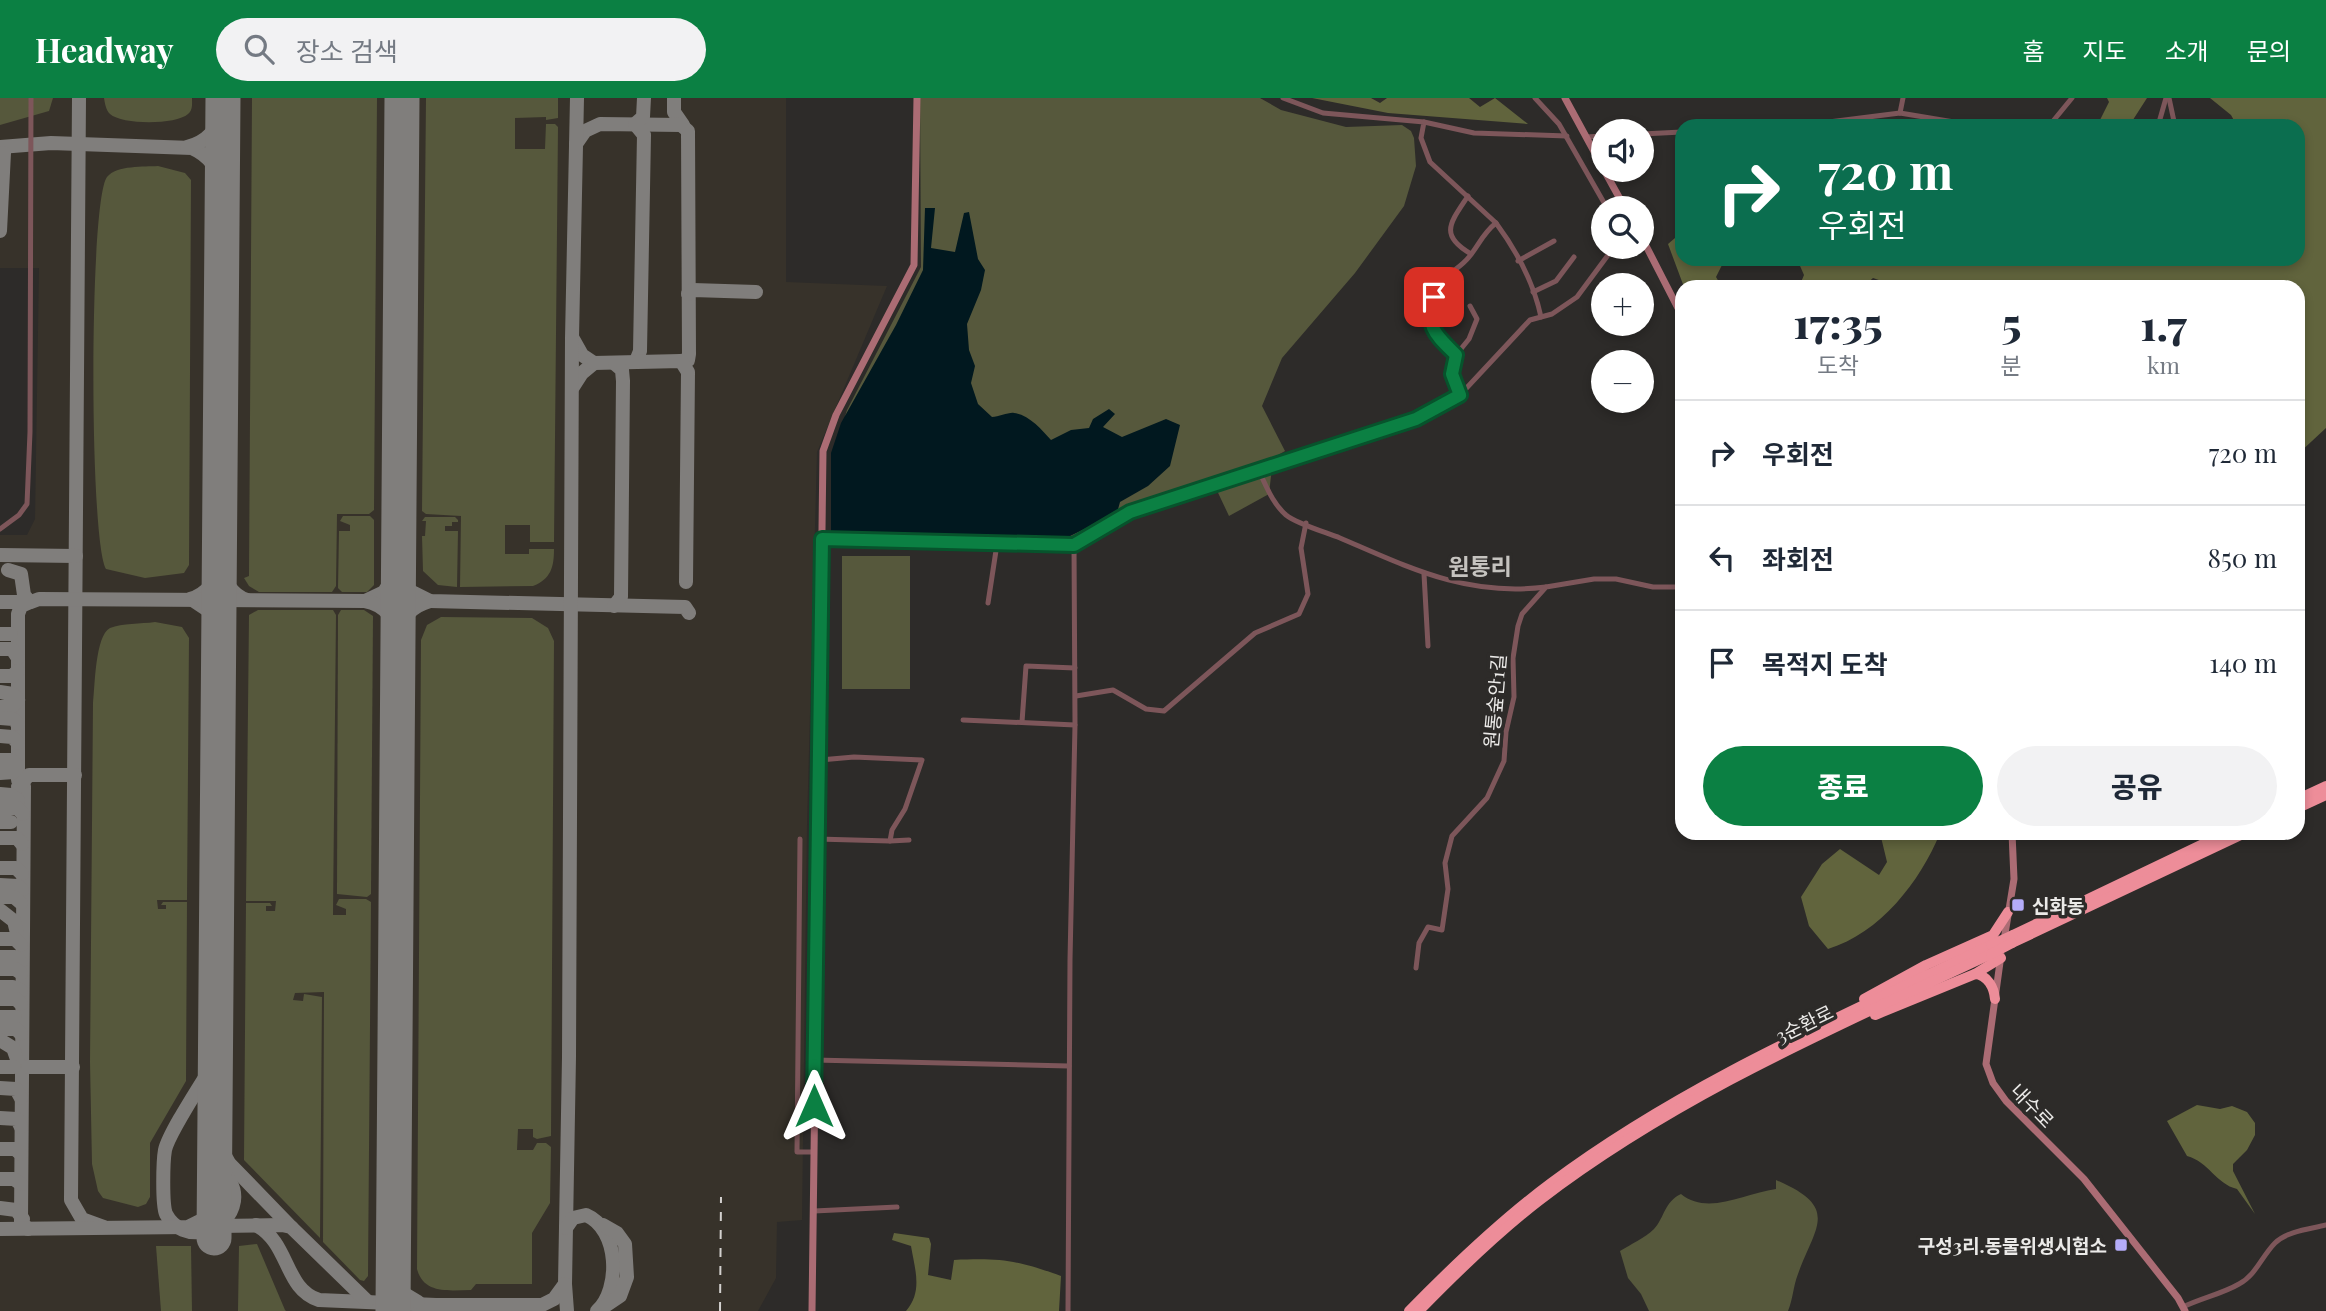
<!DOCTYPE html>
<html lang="ko">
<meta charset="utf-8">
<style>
:root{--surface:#fff;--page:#f2f2f3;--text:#1f2937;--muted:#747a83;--line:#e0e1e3;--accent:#0b8043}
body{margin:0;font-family:"Playfair Display","Noto Sans KR",serif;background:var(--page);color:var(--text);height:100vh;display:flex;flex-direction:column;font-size:26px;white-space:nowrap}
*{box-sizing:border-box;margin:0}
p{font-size:23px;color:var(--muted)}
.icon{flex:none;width:38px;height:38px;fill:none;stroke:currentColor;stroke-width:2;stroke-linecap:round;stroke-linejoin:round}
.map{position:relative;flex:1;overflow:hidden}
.drawer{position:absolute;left:1675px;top:182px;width:630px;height:560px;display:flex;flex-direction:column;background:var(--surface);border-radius:21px;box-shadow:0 4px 10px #0003}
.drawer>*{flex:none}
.banner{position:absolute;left:1675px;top:21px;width:630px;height:147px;border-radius:21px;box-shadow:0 4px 10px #0003;background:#0b6e4f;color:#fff;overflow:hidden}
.buttons{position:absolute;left:1591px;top:21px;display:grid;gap:14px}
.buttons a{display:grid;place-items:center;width:63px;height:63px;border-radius:50%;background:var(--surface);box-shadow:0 4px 10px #0003;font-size:35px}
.pin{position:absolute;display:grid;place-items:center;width:60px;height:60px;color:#fff;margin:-30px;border-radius:14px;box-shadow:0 4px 10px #0006}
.me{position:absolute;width:77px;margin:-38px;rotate:0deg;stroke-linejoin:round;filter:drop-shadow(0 0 5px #0008)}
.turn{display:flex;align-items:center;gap:24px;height:147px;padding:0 28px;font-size:32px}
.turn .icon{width:91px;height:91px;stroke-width:2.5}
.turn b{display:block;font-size:49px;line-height:60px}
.eta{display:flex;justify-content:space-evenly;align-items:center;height:119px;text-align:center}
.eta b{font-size:42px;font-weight:800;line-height:49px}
.primary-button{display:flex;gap:14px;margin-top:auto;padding:14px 28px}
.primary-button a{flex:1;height:80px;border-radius:42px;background:var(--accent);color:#fff;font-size:28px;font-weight:800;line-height:80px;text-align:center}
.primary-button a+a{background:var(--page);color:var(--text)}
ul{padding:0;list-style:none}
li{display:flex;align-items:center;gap:21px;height:105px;padding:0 28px;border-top:2px solid var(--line)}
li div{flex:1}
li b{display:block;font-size:26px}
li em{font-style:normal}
header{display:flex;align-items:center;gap:42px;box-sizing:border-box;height:98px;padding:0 35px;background:var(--accent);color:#fff}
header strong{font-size:33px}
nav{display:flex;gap:38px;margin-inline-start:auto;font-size:24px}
.search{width:490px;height:63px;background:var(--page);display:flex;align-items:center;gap:18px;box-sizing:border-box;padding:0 24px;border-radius:38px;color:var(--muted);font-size:26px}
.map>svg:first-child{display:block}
.built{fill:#37322a}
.green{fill:#56583c}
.forest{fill:#61643d}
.water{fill:#01181f}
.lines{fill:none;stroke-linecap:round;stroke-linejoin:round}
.taxiway{stroke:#807e7c;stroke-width:14}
.runway{stroke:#807e7c;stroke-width:35}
.street{stroke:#7d565a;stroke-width:5}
.secondary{stroke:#ab6c74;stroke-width:7}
.highway{stroke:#ed8d99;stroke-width:10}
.rail{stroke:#d3d1cf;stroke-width:2;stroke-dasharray:9 9;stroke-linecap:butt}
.highway-bridge{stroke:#ed8d99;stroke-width:10}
.route-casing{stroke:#07532c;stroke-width:18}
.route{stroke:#0b8043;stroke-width:12}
.poi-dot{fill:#b4acf9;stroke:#2d2b29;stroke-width:2.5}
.labels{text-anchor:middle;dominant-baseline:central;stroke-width:7;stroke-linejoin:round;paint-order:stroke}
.street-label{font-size:19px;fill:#ebeae8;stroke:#2d2b29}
.poi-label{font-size:19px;font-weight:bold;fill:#ebeae8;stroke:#2d2b29;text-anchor:start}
.quarter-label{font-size:23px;font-weight:bold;fill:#c5c3bf;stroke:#2d2b29}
</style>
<header>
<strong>Headway</strong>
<div class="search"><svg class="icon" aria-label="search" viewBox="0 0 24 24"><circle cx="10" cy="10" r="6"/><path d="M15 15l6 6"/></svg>장소 검색</div>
<nav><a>홈</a><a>지도</a><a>소개</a><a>문의</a></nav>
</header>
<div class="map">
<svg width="2326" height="1213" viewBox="0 0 2326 1213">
<rect width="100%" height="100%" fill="#2d2b29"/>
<polygon class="built" points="0,0 786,0 786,184 887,188 817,354 807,727 802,1122 777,1124 776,1180 758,1213 0,1213 0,437 27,437 35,421 39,170 0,170"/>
<g class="green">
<polygon points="0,0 53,0 49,13 0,27"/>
<path d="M104 0H192C192 6 193 12 188 16 176 27 122 27 110 16 106 12 105 6 104 0Z"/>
<polygon points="252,0 377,0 374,412 369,416 337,416 336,488 332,494 259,494 249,488 244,480 249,478"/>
<path d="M426 0H558V20L546 22V19L515 20V51H545L546 26H555L558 29 554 444H530V427H505V456H529V451H554C554 469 551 481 533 488L460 489 461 418 426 416 422 413Z"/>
<polygon points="920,0 1260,0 1281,12 1346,29 1402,27 1411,33 1414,40 1416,68 1404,108 1355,175 1282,260 1262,308 1285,353 1273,360 1269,396 1229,418 1212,382 1062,442 831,436 837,345 847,312 921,169"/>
<path d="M158 68 185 75 191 82 189 467 184 475 145 480 106 471C89 442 89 102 107 79 117 67 144 69 158 68Z"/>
<polygon points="343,418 370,418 374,422 374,487 367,494 342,494 338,490 339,433 350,433 350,427 340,423"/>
<polygon points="425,419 455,419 458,422 458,424 452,424 452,428 445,428 445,433 458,433 457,489 438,487 423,473 422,438 425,438 426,423 422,423"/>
<rect x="842" y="458" width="68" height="133"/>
<polygon points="258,512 333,512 336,517 333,817 346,817 346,811 336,807 339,801 366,801 371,804 368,1178 364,1183 360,1182 323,1144 324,894 295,895 293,902 303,903 304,896 322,899 320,1140 244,1062 246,805 270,805 272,808 266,808 266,813 275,813 276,803 246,803 249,517"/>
<polygon points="341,512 364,512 373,518 371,796 367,799 337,796 338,517"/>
<path d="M441 519 532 520 548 530 554 543 551 1038 537 1041 533 1039V1031H518L517 1052H533L537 1045H546L551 1049 550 1105 532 1135V1186H476L471 1192C450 1192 424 1197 417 1171L421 542 427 527Z"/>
<path d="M155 524 182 529 189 540 187 802H157L158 811H166V807H161L163 804H187L186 983 150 1045V1099L146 1106 138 1109 103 1100 98 1093 92 1066 90 964 93 605C95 589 95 538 110 530 122 525 141 526 155 524Z"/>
<path d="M1776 1082C1841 1110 1815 1128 1798 1176 1793 1189 1793 1201 1788 1213H1649L1641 1196 1628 1180 1620 1153C1631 1146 1645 1140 1654 1131 1665 1119 1664 1104 1681 1096 1708 1118 1745 1095 1776 1091Z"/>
<polygon points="257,1146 285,1212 286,1213 238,1213 239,1148"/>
<polygon points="156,1148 191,1148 192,1213 161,1213"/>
</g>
<g class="forest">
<polygon points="1312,0 1371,0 1380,5 1387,0 1469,0 1480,9 1495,0 1528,26 1388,15"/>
<polygon points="2107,0 2147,0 2129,28 2097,28 2109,4"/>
<polygon points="2210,0 2326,0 2326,330 2298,356 2298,189 1920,189 1919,186 1899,189 1873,180 1863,189 1799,189 1804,177 1797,161 2298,161 2298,28 2237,28 2231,17"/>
<polygon points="1682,134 1682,161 1725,161 1716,179 1722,189 1684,189 1668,146"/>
<path d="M1880 735H1940C1920 784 1880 835 1828 851L1809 828 1801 799 1822 766 1840 751 1879 777 1887 764Z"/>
<path d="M2197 1007 2220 1011 2232 1008 2247 1014 2255 1025V1037L2247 1052 2233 1066V1073L2255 1116 2237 1091C2216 1086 2209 1064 2187 1058L2167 1023Z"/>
<path d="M894 1135 929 1140 931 1146 928 1177 951 1182 954 1162C1001 1160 1017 1162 1061 1178L1059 1213H906C923 1193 915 1172 911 1148L892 1142Z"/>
</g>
<path class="water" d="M925 110H935L931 150 955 154 964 115 969 114 978 161 985 172 981 192 967 226 969 252 975 268 971 285 978 306 992 319C999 319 1009 314 1014 315 1029 317 1042 332 1051 342L1071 332 1089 330 1093 321 1109 311 1115 316 1103 329 1122 339 1166 321 1180 327 1170 368 1148 388 1120 404 1117 415 1062 442 831 436V355L841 325 896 227 923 172Z"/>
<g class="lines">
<g class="taxiway">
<polyline points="79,0 71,1102 82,1121 104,1129"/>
<polyline points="674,0 674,14 683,27"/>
<polyline points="576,46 585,33 600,26 681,27 688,33 689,256 688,262 681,263"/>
<path d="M0 49 51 45 192 50C210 58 217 70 222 88"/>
<path d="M187 49C207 44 217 32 222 13"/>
<polyline points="0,133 4,55"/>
<polyline points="688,196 693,192 756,194"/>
<polyline points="573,241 582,257 594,265 582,275 573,289"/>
<polyline points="636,263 640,253 644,37 635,26 643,19 644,0"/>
<polyline points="594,265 681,263 688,274 686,484"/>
<polyline points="0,457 76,458"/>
<path d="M219 464C223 480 230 497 247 502"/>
<polyline points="8,472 21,476 24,497 30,504 21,508 18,516 18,682 24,688 21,1124 28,1131"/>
<polyline points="398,473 410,493 430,503 685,509 689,515"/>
<path d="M190 501C208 496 217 481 219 463"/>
<polyline points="194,503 212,515 219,533"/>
<polyline points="365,503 384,494 398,473"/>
<path d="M0 504H31L39 501 365 503C386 507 395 521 398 541"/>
<polyline points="614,508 621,499 623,283 622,272 615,266"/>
<polyline points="0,536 11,536"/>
<path d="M398 538C401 519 412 508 430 503"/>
<polyline points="0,551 12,551 18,560"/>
<polyline points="0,578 12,578 18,573"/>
<polyline points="0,594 13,596 18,602 13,608 0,609"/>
<polyline points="0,620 13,621 18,626"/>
<polyline points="0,638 12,639 18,645"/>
<polyline points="0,662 11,662 18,668 14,674 0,675"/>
<polyline points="18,689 29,677 75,677"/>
<polyline points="0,696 11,697 18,702"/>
<polyline points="0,710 17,710 23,716"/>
<polyline points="0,724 11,724"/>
<polyline points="0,740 17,740 22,746"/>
<polyline points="0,770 16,770 22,776"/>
<polyline points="0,787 18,788 22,792"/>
<polyline points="0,799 14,799 21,805"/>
<polyline points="0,812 14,823 17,835"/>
<polyline points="0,841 15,841 21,847"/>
<polyline points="0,859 15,859 21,864"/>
<polyline points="0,871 15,871 21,875"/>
<polyline points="0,889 13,889 21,893"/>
<polyline points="0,901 16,901 21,906"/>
<polyline points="0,919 15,919"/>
<polyline points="0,931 16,931 21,936"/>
<polyline points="0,942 13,950 18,964"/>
<polyline points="0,969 14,969"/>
<polyline points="28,969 73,969"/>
<polyline points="0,990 16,991 21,1000"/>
<polyline points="0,1020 17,1021 21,1029"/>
<polyline points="215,1040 229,1065 292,1130"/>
<polyline points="0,1051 15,1051 21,1056"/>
<path d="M215 1055C218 1074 237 1082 234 1103 229 1136 182 1147 166 1116 162 1106 163 1063 165 1052 169 1034 204 982 215 963"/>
<polyline points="0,1081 14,1081 21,1086"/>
<polyline points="0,1110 16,1112 23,1121"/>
<path d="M256 1127C290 1145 284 1191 319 1202L436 1207H542L554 1201 565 1186 569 959 572 240 577 0"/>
<polyline points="218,1128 282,1127 291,1129 367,1203"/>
<path d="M566 1130 573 1120 586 1117C619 1131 621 1191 597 1213"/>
<polyline points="0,1131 188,1129 208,1119 214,1103"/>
<polyline points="393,1179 403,1195 418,1204"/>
<polyline points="565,1186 567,1213"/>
<polyline points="602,1210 620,1198 627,1179 625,1146 617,1135 603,1127"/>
</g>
<g class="runway">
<polyline points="214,1140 223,0"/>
<polyline points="393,1213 402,0"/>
</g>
<g class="street">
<polyline points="1283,0 1323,15 1424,24 1421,40 1430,64 1496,125"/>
<polyline points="1535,0 1559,26 1607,110"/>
<polyline points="2169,0 2175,28"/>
<polyline points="1900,15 1903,0"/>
<polyline points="1424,24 1474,35 1567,38"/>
<polyline points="1797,28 1900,15 1978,28"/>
<polyline points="2049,28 2072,0"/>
<polyline points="2158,28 2166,0"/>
<polyline points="1642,36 1682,34"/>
<polyline points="1586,39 1603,38"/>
<path d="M1468 98C1451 124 1438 137 1471 156"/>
<polyline points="1518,163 1554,143"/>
<polyline points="1533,194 1556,183 1574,159"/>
<polyline points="1456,257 1469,241 1477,221 1470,208"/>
<path d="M1460 297 1452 276 1456 257C1433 233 1418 212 1444 181 1452 173 1462 168 1469 159 1479 147 1483 135 1496 125 1516 152 1534 186 1541 219"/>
<path d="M1258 371C1266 387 1272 405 1286 417 1297 426 1325 434 1340 440 1410 470 1467 499 1546 489"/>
<polyline points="0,431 19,417 27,406 30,334 31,0"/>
<polyline points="822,441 1074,447 1130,414 1417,321 1460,297 1530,222 1552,216 1577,199 1614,149"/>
<polyline points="1424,476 1428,548"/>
<polyline points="988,505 997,446"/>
<polyline points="1076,598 1113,592 1146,611 1164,613 1255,535 1299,516 1308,496 1301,450 1306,425"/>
<polyline points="963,622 1075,627"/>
<polyline points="1022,624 1026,568 1075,570"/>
<polyline points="800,741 797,1054 814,1054"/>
<polyline points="817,741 890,743 892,732 905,711 922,662 854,659 820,662"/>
<polyline points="890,743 909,742"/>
<polyline points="1416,870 1419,845 1428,829 1442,832 1448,791 1445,765 1452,738 1487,700 1504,663 1506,634 1514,599 1513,560 1518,528 1522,516 1546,489 1594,481 1616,481 1653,489 1682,489"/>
<polyline points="814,962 1069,968"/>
<polyline points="814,1113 897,1109"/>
<path d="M2183 1209C2201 1200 2222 1196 2239 1186 2256 1177 2262 1158 2275 1145 2287 1133 2310 1131 2326 1127"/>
<polyline points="1068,1213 1070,862 1075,627 1074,447"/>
</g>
<g class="secondary">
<polyline points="1565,0 1603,70"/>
<polyline points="1604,72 1625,110"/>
<polyline points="1642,140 1682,218"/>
<polyline points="2004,842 2014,781 2012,735"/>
<polyline points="2001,857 1986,966 1993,985 2006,1003 2084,1081 2178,1200 2185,1213"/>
<polyline points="812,1213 823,353 836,317 914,167 917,0"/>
</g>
<g class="highway">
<polyline points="2298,701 2326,688"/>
<polyline points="2298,710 2326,697"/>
<polyline points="2013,837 2226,735"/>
<polyline points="2012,845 2245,735"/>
<path d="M1975 876C1988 877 1994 890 1995 901"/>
<polyline points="1864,901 1926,867 1993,837 2008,814"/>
<polyline points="1875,917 1975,876 2001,860"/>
<path d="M1409 1213C1454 1167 1500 1123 1551 1085 1685 985 1840 919 1991 847"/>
<path d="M1419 1213C1457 1174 1497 1135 1540 1102 1677 997 1836 929 1991 856"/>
</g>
<polyline class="rail" points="720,1213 721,1099"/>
<g class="highway-bridge">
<polyline points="1991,847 2013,837"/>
<polyline points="1991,856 2012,845"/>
</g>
</g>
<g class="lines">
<g class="route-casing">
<path id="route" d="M814 1008 822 441 1074 447 1130 414 1416 321 1460 297 1452 276 1456 257C1435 236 1425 229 1434 199"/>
</g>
<use href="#route" class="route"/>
</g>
<g class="poi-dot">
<rect x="2011" y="800" width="14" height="14" rx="3.5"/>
<rect x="2114" y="1140" width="14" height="14" rx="3.5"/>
</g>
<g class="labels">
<g class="street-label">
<text transform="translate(1494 603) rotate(-85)">원통숲안1길</text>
<text transform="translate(1804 925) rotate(-26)">3순환로</text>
<text transform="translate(2033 1007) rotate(46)">내수로</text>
</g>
<g class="poi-label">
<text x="2032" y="807">신화동</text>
<text x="2107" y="1147" text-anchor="end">구성3리.동물위생시험소</text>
</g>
<g class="quarter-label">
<text x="1480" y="467">원통리</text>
</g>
</g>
</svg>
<div class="buttons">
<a><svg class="icon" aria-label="sound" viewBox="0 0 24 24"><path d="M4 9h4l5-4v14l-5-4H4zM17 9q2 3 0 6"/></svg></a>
<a><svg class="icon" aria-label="search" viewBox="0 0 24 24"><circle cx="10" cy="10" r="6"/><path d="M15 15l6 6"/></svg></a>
<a>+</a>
<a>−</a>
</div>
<div class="pin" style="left:1434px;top:199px;background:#d93025"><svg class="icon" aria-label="arrive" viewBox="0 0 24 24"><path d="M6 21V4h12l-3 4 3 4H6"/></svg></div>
<svg class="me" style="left:814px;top:1008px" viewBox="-20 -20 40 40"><path d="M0-17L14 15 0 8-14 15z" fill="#0b8043" stroke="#fff" stroke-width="4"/></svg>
<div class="banner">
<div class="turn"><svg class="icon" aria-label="right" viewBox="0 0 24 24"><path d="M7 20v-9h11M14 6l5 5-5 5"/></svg><div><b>720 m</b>우회전</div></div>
</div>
<section class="drawer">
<div class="eta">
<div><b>17:35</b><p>도착</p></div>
<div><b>5</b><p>분</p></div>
<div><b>1.7</b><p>km</p></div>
</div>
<ul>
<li><svg class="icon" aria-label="right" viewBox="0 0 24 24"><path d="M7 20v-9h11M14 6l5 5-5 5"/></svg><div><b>우회전</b></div><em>720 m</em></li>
<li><svg class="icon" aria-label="left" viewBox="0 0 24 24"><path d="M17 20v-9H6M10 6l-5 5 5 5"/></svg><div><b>좌회전</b></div><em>850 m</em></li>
<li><svg class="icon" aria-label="arrive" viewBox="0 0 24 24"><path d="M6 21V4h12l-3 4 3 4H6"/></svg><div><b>목적지 도착</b></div><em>140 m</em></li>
</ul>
<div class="primary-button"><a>종료</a><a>공유</a></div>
</section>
</div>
